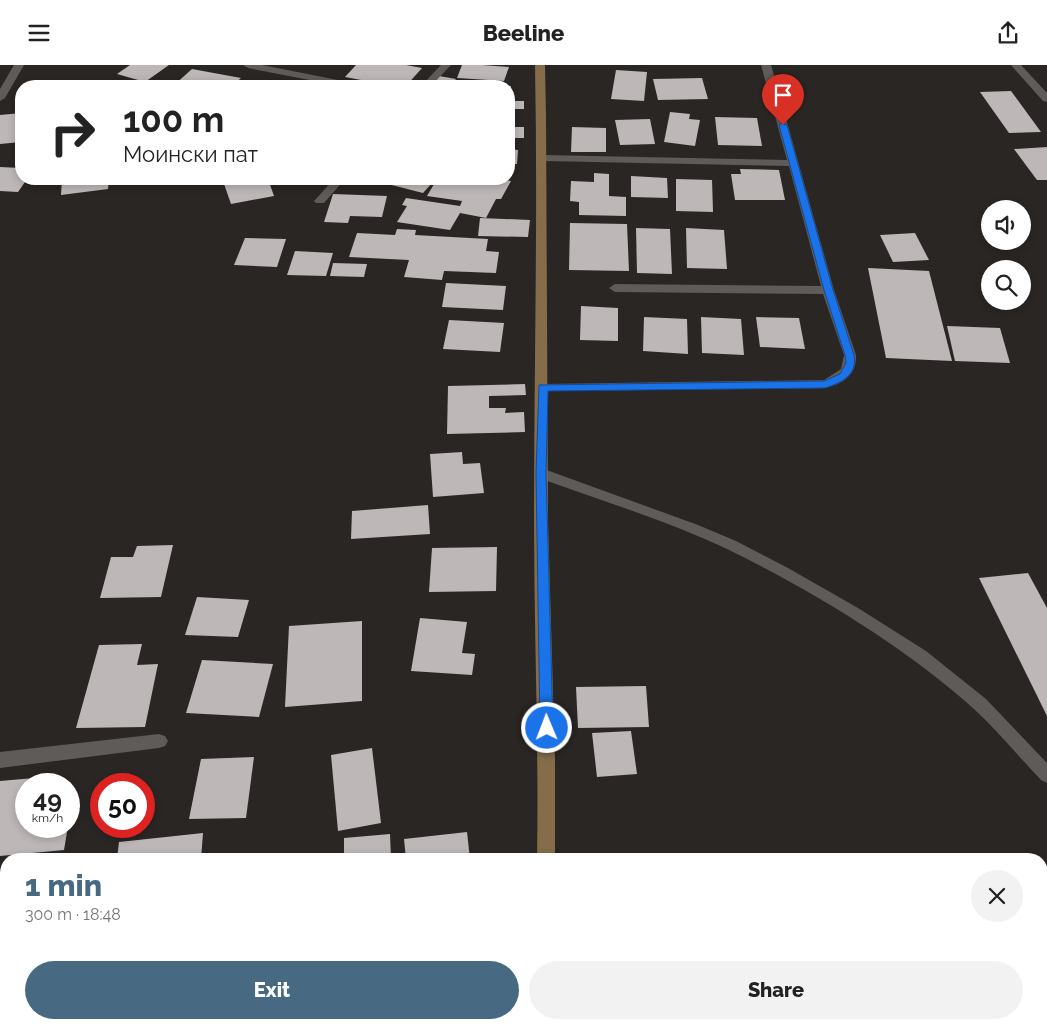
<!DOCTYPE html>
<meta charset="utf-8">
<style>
:root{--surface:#fff;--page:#f2f2f2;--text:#222;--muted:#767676;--accent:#486982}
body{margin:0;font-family:Raleway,sans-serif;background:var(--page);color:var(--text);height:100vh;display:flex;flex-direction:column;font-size:19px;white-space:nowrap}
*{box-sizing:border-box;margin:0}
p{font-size:16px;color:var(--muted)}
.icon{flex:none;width:28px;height:28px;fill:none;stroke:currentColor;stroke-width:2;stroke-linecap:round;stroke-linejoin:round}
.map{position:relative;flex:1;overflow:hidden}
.side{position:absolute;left:0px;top:788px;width:1048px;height:176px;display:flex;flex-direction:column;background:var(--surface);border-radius:20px 20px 0 0;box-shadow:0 2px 8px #0003}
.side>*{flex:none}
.top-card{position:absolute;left:15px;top:15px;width:500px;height:105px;border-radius:20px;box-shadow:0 2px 8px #0003;background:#fff;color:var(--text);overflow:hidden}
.fabs{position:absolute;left:981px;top:135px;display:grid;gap:10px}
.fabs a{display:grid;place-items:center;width:50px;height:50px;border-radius:50%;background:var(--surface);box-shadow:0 2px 8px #0003;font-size:25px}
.speed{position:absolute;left:15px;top:708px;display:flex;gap:10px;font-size:25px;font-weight:700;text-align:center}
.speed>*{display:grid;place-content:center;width:65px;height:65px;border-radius:50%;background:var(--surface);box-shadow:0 2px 8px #0003;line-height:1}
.speed small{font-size:12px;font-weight:400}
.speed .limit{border:8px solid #d22;background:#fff;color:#111}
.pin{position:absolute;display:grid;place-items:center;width:42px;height:42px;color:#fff;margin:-51px -21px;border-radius:50% 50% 50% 0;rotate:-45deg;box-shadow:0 0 5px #0007}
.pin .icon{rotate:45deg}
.me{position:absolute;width:55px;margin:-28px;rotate:359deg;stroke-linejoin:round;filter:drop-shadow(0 0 4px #0008)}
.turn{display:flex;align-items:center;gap:18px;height:105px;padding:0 25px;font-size:22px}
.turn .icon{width:65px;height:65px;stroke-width:2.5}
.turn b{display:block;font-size:35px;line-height:42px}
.round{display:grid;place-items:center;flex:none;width:52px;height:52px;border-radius:26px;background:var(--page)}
.overview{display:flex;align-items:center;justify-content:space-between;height:85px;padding:0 25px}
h1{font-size:30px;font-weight:800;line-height:38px;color:var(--accent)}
.action{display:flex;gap:10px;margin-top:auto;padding:10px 25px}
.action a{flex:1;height:58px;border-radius:30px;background:var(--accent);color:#fff;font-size:20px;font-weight:800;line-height:58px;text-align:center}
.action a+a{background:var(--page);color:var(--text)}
header{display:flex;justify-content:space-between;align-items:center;height:65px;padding:0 25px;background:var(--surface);font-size:22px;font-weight:800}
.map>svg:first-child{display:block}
.building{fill:#bdb7b7}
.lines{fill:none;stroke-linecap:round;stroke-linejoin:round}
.street{fill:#5f5b59;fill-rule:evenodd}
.secondary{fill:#846d48;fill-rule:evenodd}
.route{fill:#1a73e8;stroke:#114b97}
</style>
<header><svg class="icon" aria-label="menu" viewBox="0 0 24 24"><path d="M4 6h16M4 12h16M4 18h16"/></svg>Beeline<svg class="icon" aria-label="share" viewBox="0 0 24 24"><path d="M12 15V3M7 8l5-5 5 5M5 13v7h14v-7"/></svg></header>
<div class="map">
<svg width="1047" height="963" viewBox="0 0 1047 963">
<rect width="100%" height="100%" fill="#2a2624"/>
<g class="building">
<polygon points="130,0 169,0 145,17 117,9"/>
<polygon points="356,0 406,0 422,3 406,21 393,21 345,12"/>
<polygon points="462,0 482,0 509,2 504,16 457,13"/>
<polygon points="192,4 241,13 232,21 173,21"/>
<polygon points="616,5 647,7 644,36 611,34"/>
<polygon points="439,11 456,14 450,21 433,19"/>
<polygon points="702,13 708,34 658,35 653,14"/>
<polygon points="509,21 511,21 510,36 524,36 524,44 509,44"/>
<polygon points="1011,26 1041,67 1009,68 980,27"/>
<polygon points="670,47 690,49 689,54 700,55 695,81 664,77"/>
<polygon points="21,48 21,77 0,79 0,50"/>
<polygon points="715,52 757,53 762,81 718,80"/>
<polygon points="650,54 655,79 620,80 615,55"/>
<rect x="509" y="62" width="15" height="11"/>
<polygon points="572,62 606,63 606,87 571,87"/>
<polygon points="1047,82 1047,115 1037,115 1014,84"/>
<polygon points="509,84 518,85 517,99 509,99"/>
<polygon points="0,102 21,103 21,114 27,114 18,127 0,126"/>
<polygon points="740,104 779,105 785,135 735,135 731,109 741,109"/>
<polygon points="594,108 609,109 609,131 626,132 626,151 579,150 579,137 570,136 571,116 594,117"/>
<polygon points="631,111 667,113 668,133 631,132"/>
<polygon points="62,114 109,114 108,124 61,130"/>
<polygon points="234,114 268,114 274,131 231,139 223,116"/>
<polygon points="368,114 419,114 433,117 423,128"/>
<polygon points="437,114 460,114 478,117 479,114 497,114 511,116 501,134 496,134 486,153 460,148 450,165 397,157 407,141 402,140 406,133 460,141 462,136 427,131"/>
<polygon points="676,114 712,115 713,147 676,146"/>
<polygon points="333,129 387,131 382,152 350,151 348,158 324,157"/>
<polygon points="480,153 530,155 528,172 478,171"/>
<polygon points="570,158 627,159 629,206 569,205"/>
<polygon points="636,163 670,164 672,209 637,208"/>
<polygon points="686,163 724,165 727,204 687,203"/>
<polygon points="397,164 416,165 415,170 488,174 486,186 499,187 496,208 444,206 442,215 404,212 409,195 349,192 357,168 395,170"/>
<polygon points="915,168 929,195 893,197 880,170"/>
<polygon points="245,173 286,174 277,202 234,200"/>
<polygon points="295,186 333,188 326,211 287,210"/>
<polygon points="333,198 367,199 364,212 330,211"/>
<polygon points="868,203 929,206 952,296 886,293"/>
<polygon points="446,218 506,221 503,245 442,242"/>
<polygon points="581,241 618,243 618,276 580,275"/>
<polygon points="644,252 687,254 688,289 643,286"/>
<polygon points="701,252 741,254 744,290 702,288"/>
<polygon points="756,252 799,253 805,284 760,282"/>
<polygon points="449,255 504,258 500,287 443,284"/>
<polygon points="947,261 1000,263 1010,298 955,296"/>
<polygon points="525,319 526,330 489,331 489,343 506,343 505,348 524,347 525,367 447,369 448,321"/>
<polygon points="462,387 463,399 480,398 484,428 433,432 430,389"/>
<polygon points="428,440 430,469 351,474 352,446"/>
<polygon points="173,480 161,532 100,533 111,492 133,492 137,481"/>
<polygon points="497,482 496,526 429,527 432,483"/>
<polygon points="1028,508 1047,543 1047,651 979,513"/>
<polygon points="197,532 249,535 238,572 185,570"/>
<polygon points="420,553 467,557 462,588 475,589 472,610 411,606"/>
<polygon points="362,556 362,636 285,642 289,561"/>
<polygon points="142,579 137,600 158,599 145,662 76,663 99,580"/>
<polygon points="202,595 273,599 259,652 186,648"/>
<polygon points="646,621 649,662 578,663 576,622"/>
<polygon points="631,666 637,709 597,712 592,668"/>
<polygon points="372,683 381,758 338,766 331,690"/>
<polygon points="254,692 246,753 189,754 201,694"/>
<polygon points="57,711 56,719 26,719 26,761 68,761 64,785 0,791 0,716"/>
<polygon points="467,767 470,794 406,794 404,774"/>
<polygon points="203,768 201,794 117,794 119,777"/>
<polygon points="390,769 391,794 344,794 344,773"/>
<polygon points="84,958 145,958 144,963 83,963"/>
<rect x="187" y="958" width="79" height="5"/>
<rect x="313" y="958" width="36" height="5"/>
<rect x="356" y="958" width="99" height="5"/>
<polygon points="588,958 665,958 666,963 588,963"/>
<polygon points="946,958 1042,958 1044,963 947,963"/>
</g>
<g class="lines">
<g class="street">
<polygon points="14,0 24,0 5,33 0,36 0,24"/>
<polygon points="243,0 262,0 353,18 358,21 340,21 248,3"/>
<polygon points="441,0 451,0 431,21 421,21"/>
<path d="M761 0H771L834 225 856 290C857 310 843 319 825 323L538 326 536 323 538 320 543 319 824 315 841 304 844 290 823 229 615 227 609 223 615 219 821 221 789 101 543 96 538 93 543 90 787 95Z"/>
<polygon points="1011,0 1021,0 1047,28 1047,37 1043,36"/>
<polygon points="334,114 345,114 324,138 316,138 314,136 316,134"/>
<path d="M541 403 698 460 736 476 788 503 858 543 926 586 986 634 1047 698V718L1041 715C1019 692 998 666 974 644 906 582 809 524 727 484 666 455 599 435 536 412L534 408 536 404Z"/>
<polygon points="159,669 165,671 168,676 165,681 159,683 0,703 0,687"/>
<polygon points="6,890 6,910 0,911 0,891"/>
</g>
<g class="secondary">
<path d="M535 0H545L546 51 548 455 555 697V794H537C539 681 534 568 534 455 534 303 538 152 535 0Z"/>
<rect x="536" y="958" width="20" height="5"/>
</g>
</g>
<path class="route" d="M781 58 787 60 833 225 854 290C858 310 841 318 825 323L548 326 546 408 553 663 551 667 547 668 542 667 540 663 536 408 539 320 824 316 840 309 846 298 845 290 824 225 779 60Z"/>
</svg>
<div class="fabs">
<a><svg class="icon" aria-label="sound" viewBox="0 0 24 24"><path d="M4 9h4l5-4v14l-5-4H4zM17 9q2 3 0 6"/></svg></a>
<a><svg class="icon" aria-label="search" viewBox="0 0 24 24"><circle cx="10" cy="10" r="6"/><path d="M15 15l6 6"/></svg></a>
</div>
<div class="speed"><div>49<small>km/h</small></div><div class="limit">50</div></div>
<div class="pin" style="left:783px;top:60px;background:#d93025"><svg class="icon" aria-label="arrive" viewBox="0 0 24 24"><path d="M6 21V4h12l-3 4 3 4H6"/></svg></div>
<svg class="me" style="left:547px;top:663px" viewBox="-20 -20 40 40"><circle r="17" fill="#1a73e8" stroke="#fff" stroke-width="3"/><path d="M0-11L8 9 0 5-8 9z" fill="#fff"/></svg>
<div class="top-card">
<div class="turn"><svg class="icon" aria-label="right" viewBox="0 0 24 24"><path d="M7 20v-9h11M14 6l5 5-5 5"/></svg><div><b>100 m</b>Моински пат</div></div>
</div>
<section class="side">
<div class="overview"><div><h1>1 min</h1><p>300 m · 18:48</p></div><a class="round"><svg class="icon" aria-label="close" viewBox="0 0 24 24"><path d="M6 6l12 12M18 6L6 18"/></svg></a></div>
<div class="action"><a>Exit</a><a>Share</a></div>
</section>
</div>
